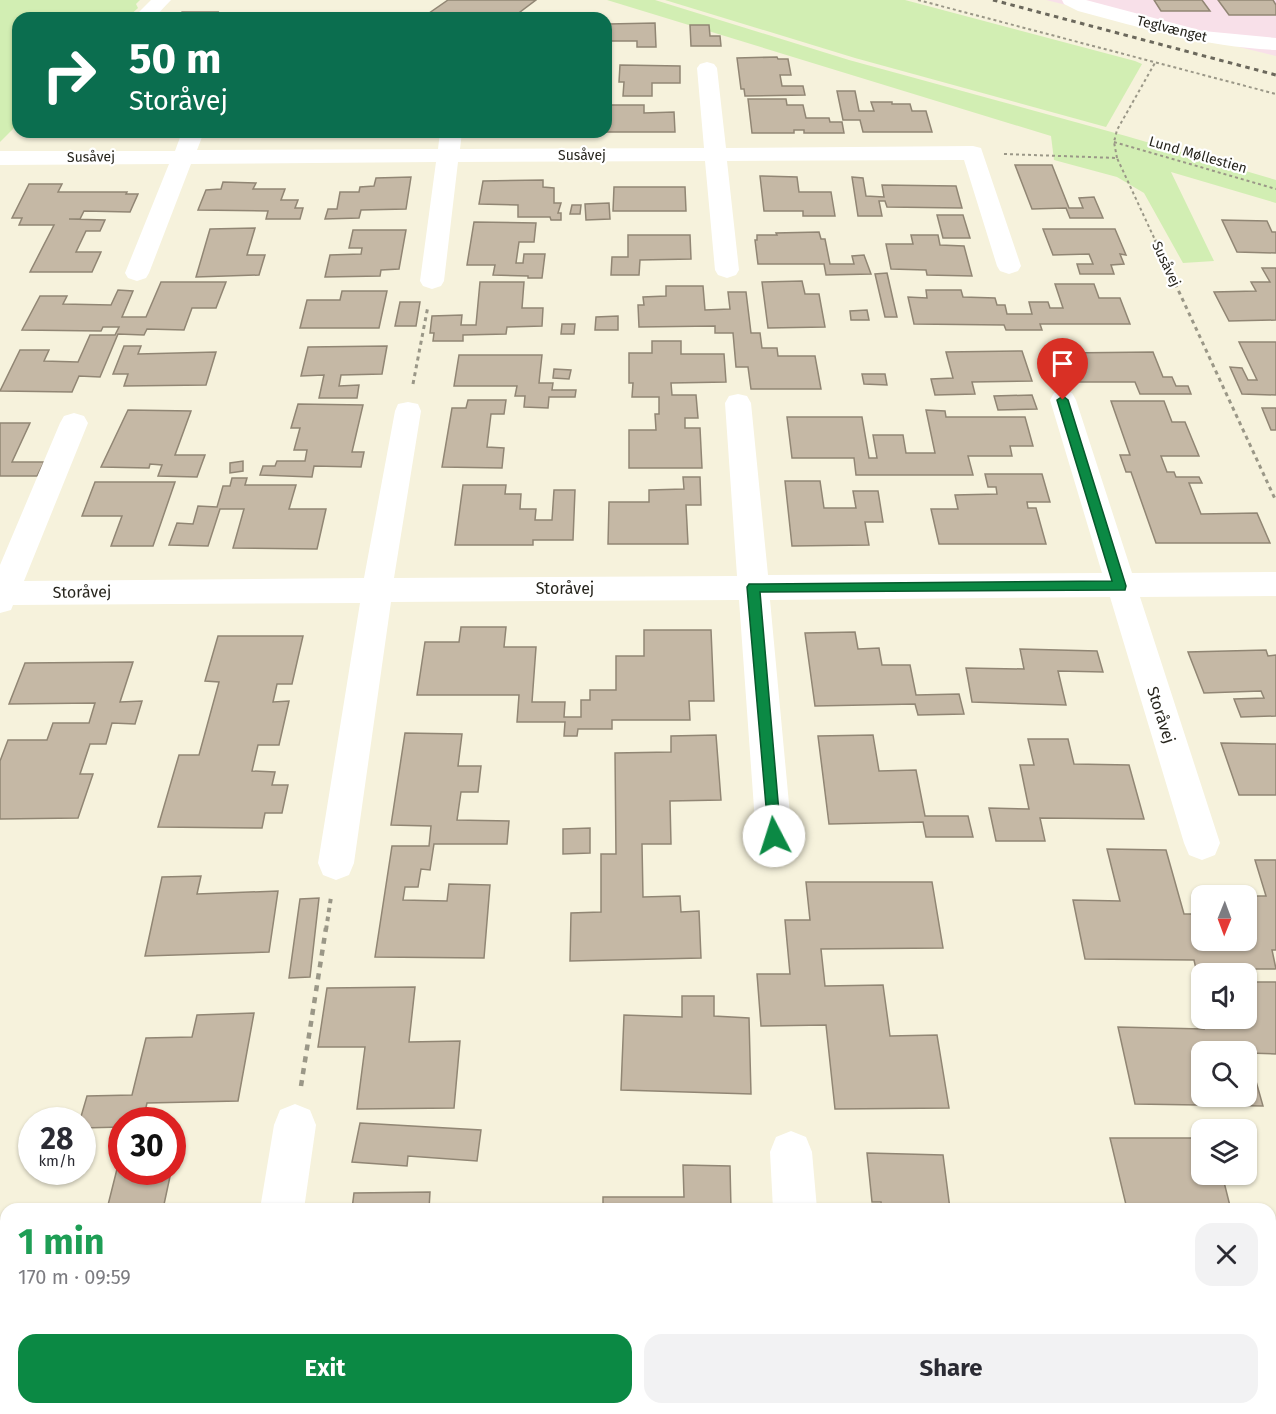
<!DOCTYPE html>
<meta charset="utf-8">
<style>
:root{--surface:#fff;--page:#f2f2f3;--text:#2b2b33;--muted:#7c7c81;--accent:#0b8944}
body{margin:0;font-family:"Fira Sans",sans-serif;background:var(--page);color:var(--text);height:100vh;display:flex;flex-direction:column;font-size:22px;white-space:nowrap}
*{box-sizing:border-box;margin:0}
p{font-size:20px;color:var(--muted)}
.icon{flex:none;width:33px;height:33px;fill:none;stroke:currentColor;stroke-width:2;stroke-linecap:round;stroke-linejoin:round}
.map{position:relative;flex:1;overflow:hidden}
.panel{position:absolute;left:0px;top:1203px;width:1276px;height:212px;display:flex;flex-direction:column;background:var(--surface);border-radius:18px 18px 0 0;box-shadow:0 2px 4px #0004}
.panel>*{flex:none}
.guide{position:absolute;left:12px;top:12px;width:600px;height:126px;border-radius:18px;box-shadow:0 2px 4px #0004;background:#0b6e4f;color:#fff;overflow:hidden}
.needle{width:39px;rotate:181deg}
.buttons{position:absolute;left:1191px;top:885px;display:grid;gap:12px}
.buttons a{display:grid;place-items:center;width:66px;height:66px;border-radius:12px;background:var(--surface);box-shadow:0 2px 4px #0004;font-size:30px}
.speed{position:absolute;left:18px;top:1107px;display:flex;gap:12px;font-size:30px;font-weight:700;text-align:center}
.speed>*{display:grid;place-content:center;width:78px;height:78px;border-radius:50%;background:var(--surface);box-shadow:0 2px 4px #0004;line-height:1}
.speed small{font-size:15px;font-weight:400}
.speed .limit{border:9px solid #d22;background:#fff;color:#111}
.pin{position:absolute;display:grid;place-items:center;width:51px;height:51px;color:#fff;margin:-62px -26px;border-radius:50% 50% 50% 0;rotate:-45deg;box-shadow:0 0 6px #0007}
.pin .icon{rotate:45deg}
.me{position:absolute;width:66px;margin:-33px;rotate:355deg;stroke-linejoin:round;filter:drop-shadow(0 0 4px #0008)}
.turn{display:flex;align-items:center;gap:21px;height:126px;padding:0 18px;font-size:27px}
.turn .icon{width:78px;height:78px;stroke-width:2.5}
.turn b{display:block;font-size:42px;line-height:51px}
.round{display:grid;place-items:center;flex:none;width:63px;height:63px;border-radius:18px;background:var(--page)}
.headline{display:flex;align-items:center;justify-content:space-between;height:102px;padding:0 18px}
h1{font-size:36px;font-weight:700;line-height:45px;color:#1e9e55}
.primary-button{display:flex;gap:12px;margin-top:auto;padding:12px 18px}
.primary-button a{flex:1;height:69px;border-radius:18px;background:var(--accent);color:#fff;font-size:24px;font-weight:700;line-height:69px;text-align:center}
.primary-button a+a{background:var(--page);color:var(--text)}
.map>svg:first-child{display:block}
.industrial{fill:#f8e0e9}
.green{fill:#d2eeb3}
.building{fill:#c5b8a5;stroke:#918674;stroke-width:1.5;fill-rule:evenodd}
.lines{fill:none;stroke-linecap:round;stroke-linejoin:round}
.path-far3{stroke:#9a9787;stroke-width:2;stroke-dasharray:3 3;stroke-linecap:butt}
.path-far2{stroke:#9a9787;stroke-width:3;stroke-dasharray:4 4;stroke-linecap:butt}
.path-far1{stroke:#9a9787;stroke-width:4;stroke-dasharray:4.5 4.5;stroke-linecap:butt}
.path{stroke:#9a9787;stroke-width:4.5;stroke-dasharray:6 6;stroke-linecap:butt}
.minor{fill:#fff;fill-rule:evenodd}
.rail{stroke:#6b685c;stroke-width:3;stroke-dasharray:4.5 4.5;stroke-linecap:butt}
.route{fill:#0b8944;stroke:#07592c;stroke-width:1.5}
.labels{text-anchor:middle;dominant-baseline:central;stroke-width:4.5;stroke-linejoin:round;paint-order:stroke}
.far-street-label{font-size:14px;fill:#28261e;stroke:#fff}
.street-label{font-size:16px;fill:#28261e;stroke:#fff}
</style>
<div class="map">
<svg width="1276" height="1414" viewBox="0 0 1276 1414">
<rect width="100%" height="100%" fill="#f6f2dc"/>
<polygon class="industrial" points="1046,0 1276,0 1276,56"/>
<g class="green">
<polygon points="0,0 140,0 136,4 138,8 127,18 18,18 18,124 0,142"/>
<polygon points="607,0 655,0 849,60 1126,136 1276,180 1276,203 1171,172 1214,261 1183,263 1144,193 1117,177 1054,160 1051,136"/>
<polygon points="665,0 905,0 1135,61 1142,64 1106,127 855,58"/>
</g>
<g class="building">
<polygon points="448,0 536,0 512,18 422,18"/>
<polygon points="1154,0 1202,0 1210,11 1161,11"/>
<polygon points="1218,0 1273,0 1276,5 1276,15 1229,15"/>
<polygon points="182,12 218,12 215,18 179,18"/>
<polygon points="606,19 608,24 655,23 656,47 637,47 637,41 609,41 609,54 606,54"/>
<polygon points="690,25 709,25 710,36 720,36 721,46 691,46"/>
<polygon points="777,57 778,59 788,59 791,75 780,75 782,86 803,86 805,95 745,96 744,89 741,89 737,58"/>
<polygon points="620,65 680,66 680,83 652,83 652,96 623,96 624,82 619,82"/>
<polygon points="837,91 855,91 859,111 874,111 871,102 892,102 892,104 910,104 912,111 926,111 932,132 863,132 860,120 843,120"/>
<polygon points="748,99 786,99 787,105 803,105 806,118 829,118 830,122 842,122 844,133 804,133 804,130 794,130 794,133 752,133"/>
<polygon points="606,105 644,105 644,113 674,112 675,132 600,132 606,132"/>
<polygon points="89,132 148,132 147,135 88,135"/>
<rect x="494" y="132" width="43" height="3"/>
<polygon points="539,132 577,132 577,135 547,135 547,132"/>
<polygon points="1015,165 1052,165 1069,208 1083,208 1079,198 1094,197 1103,218 1070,218 1066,208 1032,209"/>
<polygon points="760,176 797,177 799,192 831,192 835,216 803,216 803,211 764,211"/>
<polygon points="411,177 406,209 361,210 359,218 325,219 328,209 337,209 340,192 359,192 360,187 374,186 376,178"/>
<polygon points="852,177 863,178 866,196 884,197 882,185 956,186 962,208 887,207 885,201 879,201 882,216 858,216"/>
<polygon points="543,180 543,187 554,188 554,203 561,203 558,213 561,213 561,220 551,220 550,217 518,217 518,205 479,204 483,181"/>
<polygon points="223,182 256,183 253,189 285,189 281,200 298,200 295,208 303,208 300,219 266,219 268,211 198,210 206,190 221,189"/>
<polygon points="29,184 62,184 58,192 127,192 126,194 138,194 130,212 84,211 80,219 69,219 105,220 100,231 86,231 76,252 101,252 92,272 30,272 54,225 19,225 22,218 12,218"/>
<polygon points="614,187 685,187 686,211 613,211"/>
<polygon points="609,203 610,219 586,220 585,204"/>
<polygon points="572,205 581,205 580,214 570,214"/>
<polygon points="937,215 963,215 970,238 943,238"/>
<polygon points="1222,220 1267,221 1272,232 1276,232 1276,253 1237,252"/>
<polygon points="474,222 536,223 534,242 519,242 516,263 523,263 524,254 545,254 542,278 528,278 528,276 493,275 495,265 467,265"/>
<polygon points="255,228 247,255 265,255 259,275 196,277 210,229"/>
<polygon points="1043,229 1115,229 1126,255 1120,254 1124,264 1111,265 1114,274 1080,274 1077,264 1093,264 1089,254 1053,255"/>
<polygon points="353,230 406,230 399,269 381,270 380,276 325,277 330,255 361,254 362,248 349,248"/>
<polygon points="819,232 821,239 825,239 830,264 854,264 852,256 864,255 871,274 826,275 824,264 758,264 755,240 757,240 757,235 777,235 776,233"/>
<polygon points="628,235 690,235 691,259 640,260 639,275 611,275 612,257 628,257"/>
<polygon points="911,235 938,235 940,245 964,246 972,276 927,275 926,270 891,269 886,244 913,244"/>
<polygon points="1262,268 1276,268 1276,320 1229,321 1214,292 1256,291 1251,282 1270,282"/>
<polygon points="887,273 897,317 885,317 875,274"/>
<polygon points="802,281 805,294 819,294 825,327 768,328 762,282"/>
<polygon points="161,282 226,282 216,308 192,308 184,330 147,329 144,335 118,334 100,377 79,376 72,392 0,391 20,350 49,350 44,361 78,362 90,335 115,335 119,327 103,327 101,331 22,330 40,296 67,296 63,304 111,305 118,290 133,291 122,317 146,317"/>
<polygon points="480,282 524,282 522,308 543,308 542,326 507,327 506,334 463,335 463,341 433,341 434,333 430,333 432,316 462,315 461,325 476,325"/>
<polygon points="1055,284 1094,284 1099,298 1120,298 1130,324 1040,324 1042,330 1006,330 1004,325 914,324 908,297 927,298 926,290 961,290 963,297 995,298 997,305 1005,305 1007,314 1032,314 1029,302 1048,302 1050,308 1063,308"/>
<polygon points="666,286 703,286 705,310 730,309 728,292 746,292 751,333 760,333 762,348 777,348 778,356 815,356 821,389 751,389 748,367 736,367 733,333 715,333 715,326 639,327 638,305 644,305 643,297 666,296"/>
<polygon points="342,291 387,291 379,328 300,328 307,300 340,300"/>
<polygon points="400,302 420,302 416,326 395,326"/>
<polygon points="867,310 869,320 851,320 850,311"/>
<polygon points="618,316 618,330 595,330 596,317"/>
<polygon points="562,324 575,324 574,334 561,334"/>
<polygon points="652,341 681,341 681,354 724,354 726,382 671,383 672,395 696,395 698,418 685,418 685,428 700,428 702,468 629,468 629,430 656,430 655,414 659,414 659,397 632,397 633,383 629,383 629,353 652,353"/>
<polygon points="1239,342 1276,342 1276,395 1242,394 1230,367 1242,368 1248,380 1257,380"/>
<polygon points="124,346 141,346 138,354 216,352 206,385 124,386 128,374 113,374"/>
<polygon points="387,346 382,374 341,375 339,386 359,385 357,398 319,398 324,375 301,376 308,347"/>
<polygon points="1022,351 1032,381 972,382 975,394 935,395 931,379 953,378 946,352"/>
<polygon points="1153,352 1163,377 1172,377 1176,386 1188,386 1191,394 1140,394 1135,382 1075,382 1064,353"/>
<polygon points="459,355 542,355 539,383 553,383 552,390 576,390 575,397 549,397 548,408 524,407 525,396 515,396 517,386 454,386"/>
<polygon points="554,369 571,370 569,379 553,378"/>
<polygon points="862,374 885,374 887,385 864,384"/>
<polygon points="1032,395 1037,409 998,410 994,396"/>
<polygon points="468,400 506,400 504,414 491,414 487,447 504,448 502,468 442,467 452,408 466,408"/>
<polygon points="1111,401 1164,401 1172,422 1185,422 1199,456 1161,456 1167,472 1174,472 1176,477 1199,477 1202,483 1189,483 1201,514 1257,513 1270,543 1156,543 1131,472 1126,472 1120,455 1130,455"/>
<polygon points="298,404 363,405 352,452 364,452 361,467 314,466 312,477 260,475 263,466 275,466 277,461 305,461 307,450 294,450 300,428 291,428"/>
<polygon points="1262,408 1276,408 1276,430 1271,430"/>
<polygon points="128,410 191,411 175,455 205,455 197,477 158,476 162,465 150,464 149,468 101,467"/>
<polygon points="926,410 945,411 946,417 1025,417 1033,446 1010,446 1012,456 968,456 973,475 856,475 854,458 792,458 787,417 862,417 869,458 877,458 873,435 903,435 906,453 935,453"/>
<polygon points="0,423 30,423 12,462 44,462 37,476 0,476"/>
<polygon points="243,461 243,471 230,473 230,463"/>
<polygon points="985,474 1042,474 1050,502 1027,502 1028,508 1036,508 1046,544 939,544 931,509 958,509 955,495 997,494 996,487 988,487"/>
<polygon points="683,477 700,477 701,505 686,505 688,544 608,544 609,502 649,502 649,490 684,489"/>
<polygon points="232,478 247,478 245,485 296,485 289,509 326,509 317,549 233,548 244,509 220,509 208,546 169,545 177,523 193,524 198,506 217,507 223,486 230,486"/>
<polygon points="785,481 820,481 824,508 856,508 853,491 878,491 883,522 865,522 869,545 792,546"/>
<polygon points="95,482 175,482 153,546 111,546 122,516 82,516"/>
<polygon points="463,485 506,485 505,494 521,494 520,509 536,509 535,520 552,520 554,490 575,490 573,540 533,540 533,545 455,545"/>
<polygon points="461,627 506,627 504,647 536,647 532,702 565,702 564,717 581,717 581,700 590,700 590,690 616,690 616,656 644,656 644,630 711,630 714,701 689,701 690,720 612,720 612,729 578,729 577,736 564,736 565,722 517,722 519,695 417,695 425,642 459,642"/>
<polygon points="855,632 858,649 879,648 882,665 910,665 916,695 959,694 964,714 918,715 915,704 815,706 805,633"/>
<polygon points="218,636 303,636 292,684 277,684 273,702 289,701 279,745 258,745 252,771 275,772 272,785 288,785 282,813 265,813 262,828 158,827 179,755 199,755 219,682 205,681"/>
<polygon points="1020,649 1097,651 1103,672 1058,671 1066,705 972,702 966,668 1024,669"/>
<polygon points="1266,650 1268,656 1276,655 1276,716 1241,717 1234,699 1264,698 1261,691 1204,693 1188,652"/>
<polygon points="133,662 120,702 142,701 135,724 112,723 106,744 90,744 80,774 93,774 78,818 0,819 0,761 8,740 47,740 53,723 89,723 95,703 9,704 25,663"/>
<polygon points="405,733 462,734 458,766 481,766 478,792 461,792 457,820 509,821 507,844 434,844 430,870 421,869 418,887 405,887 403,900 447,901 449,884 490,885 484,958 375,957 392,846 429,846 431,826 391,825"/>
<polygon points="716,735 721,800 670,801 671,844 642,844 643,897 680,896 681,912 699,911 701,958 570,961 571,913 601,912 601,854 616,854 615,753 671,752 671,736"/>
<polygon points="873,735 879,771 916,770 925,816 968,816 973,837 926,837 923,822 829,824 818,736"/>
<polygon points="1028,739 1068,739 1074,764 1129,765 1144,819 1040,818 1045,841 996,841 989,808 1029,809 1020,765 1034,765"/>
<polygon points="1221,743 1276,744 1276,795 1239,795"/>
<polygon points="590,828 590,853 563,854 563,829"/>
<path d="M1107 849 1166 850 1184 914H1202V940H1246V915H1252L1246 896H1266L1255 860H1276V950H1272L1276 969H1247L1251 982H1276V1054L1248 1053 1263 1106 1135 1104 1118 1027 1204 1029 1194 994H1202V1018H1246V974H1221L1220 970 1196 969 1194 960 1085 959 1073 900 1120 901ZM1202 1052H1246V1096H1202Z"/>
<polygon points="201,876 197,894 278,891 269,952 145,956 162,877"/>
<polygon points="806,882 932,882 943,948 821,949 825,986 883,985 890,1036 937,1035 949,1108 835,1109 826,1025 761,1026 757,974 790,974 785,920 810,920"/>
<polygon points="319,898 310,977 289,978 300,899"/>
<polygon points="415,987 409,1042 460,1041 454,1108 357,1109 365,1047 318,1047 327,988"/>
<polygon points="682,996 714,996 714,1016 749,1018 751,1094 621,1090 624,1015 682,1017"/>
<polygon points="254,1013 238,1101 147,1103 143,1120 122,1120 122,1127 82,1128 82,1120 80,1120 87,1096 132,1095 146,1038 192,1037 197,1015"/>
<polygon points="360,1123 481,1130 477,1161 408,1156 407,1166 352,1162"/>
<polygon points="1110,1138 1202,1138 1202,1174 1222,1174 1230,1206 1251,1207 1252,1209 1127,1209"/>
<polygon points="122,1149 122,1172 171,1172 163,1209 107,1209"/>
<polygon points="867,1153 943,1155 950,1209 882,1209 881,1202 872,1202"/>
<polygon points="683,1165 730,1166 731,1209 603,1209 603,1197 684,1197"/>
<polygon points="430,1192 429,1209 352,1209 354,1193"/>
<polygon points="1270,1357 1276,1357 1276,1414 1185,1414 1184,1408 1270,1408"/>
<polygon points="104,1408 177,1408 176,1414 103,1414"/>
<polygon points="314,1408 419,1408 419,1414 313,1414"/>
<polygon points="648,1408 750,1408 751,1414 649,1414"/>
<polygon points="919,1408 1032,1408 1033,1414 919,1414"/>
</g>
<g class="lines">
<g class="path-far3">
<polyline points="918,0 1276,94"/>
<polyline points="1114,142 1276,189"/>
<polyline points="1004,154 1117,158 1156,242"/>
<polyline points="1117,158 1114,142 1117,130 1156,61"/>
</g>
<g class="path-far2">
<polyline points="1155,240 1276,501"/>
<polyline points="413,384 428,306"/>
</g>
<polyline class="path-far1" points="326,930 331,897"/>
<polyline class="path" points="301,1086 326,928"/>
<g class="minor">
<polygon points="151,0 171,0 154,18 133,18"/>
<path d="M1062 0H1086L1203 31 1276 38V50C1208 47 1144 29 1078 11L1064 4Z"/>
<polygon points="707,62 714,64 717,68 726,148 973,146 981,148 1021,266 1018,271 1009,274 1000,271 997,266 964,160 727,161 739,270 736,275 727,278 718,275 715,270 705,161 458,162 444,281 441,286 432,289 423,286 420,281 436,162 191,164 149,273 146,278 137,281 128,278 125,273 169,164 0,165 0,151 175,151 182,132 204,132 197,150 438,149 440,132 462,132 460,149 704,148 697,68 700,64"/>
<polygon points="1063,391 1072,393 1076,400 1132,573 1276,572 1276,596 1140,597 1220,843 1215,855 1202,860 1189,855 1184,843 1110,597 770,600 792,836 787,848 774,852 761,848 756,836 739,600 391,602 354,863 349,875 336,880 323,875 318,863 360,603 13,605 11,610 0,613 0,565 60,423 64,416 74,413 84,416 88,423 24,581 364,578 395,411 398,404 408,402 418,404 421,411 394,578 737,576 725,403 729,396 738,394 747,396 751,403 768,575 1102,573 1050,400 1054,393"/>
<polygon points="295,1104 310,1110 316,1125 304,1209 260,1209 274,1125 280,1110"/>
<polygon points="791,1131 806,1137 812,1152 817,1209 773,1209 770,1152 776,1137"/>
<polygon points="225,1408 273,1408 272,1414 224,1414"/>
<rect x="787" y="1408" width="48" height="6"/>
</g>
<polyline class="rail" points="993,0 1276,75"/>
</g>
<polygon class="route" points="1063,396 1068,400 1126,586 1125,590 760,592 781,836 779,841 774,843 769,841 747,587 749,584 1112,581 1057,400"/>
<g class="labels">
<g class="far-street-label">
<text transform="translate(1172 29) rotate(14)">Teglvænget</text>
<text x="582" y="155">Susåvej</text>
<text transform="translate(1198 155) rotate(16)">Lund Møllestien</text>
<text transform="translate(91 157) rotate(-1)">Susåvej</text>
<text transform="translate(1166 264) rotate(65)">Susåvej</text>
</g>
<g class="street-label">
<text x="565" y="588">Storåvej</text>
<text transform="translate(82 592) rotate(-1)">Storåvej</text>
<text transform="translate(1161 715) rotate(72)">Storåvej</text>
</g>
</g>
</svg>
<div class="buttons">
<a><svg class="needle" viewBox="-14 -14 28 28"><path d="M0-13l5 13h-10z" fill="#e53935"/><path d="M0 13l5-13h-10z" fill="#7c7c81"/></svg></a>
<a><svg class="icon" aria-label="sound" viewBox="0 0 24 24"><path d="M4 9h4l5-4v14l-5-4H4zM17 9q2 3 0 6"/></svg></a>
<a><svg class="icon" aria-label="search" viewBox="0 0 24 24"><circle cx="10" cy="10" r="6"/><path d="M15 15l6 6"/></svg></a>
<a><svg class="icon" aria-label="layers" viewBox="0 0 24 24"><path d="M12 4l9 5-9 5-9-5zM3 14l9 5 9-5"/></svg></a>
</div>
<div class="speed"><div>28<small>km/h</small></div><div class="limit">30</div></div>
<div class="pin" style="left:1063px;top:400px;background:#d93025"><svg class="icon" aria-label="arrive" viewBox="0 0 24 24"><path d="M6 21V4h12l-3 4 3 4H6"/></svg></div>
<svg class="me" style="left:774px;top:836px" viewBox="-20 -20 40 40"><circle r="19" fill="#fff"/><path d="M0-13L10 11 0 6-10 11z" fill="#0b8944"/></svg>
<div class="guide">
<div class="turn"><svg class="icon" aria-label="right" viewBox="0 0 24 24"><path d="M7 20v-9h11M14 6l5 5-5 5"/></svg><div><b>50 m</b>Storåvej</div></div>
</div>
<section class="panel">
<div class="headline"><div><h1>1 min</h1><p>170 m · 09:59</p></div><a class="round"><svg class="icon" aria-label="close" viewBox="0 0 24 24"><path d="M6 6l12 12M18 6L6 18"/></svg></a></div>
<div class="primary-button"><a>Exit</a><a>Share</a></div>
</section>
</div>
